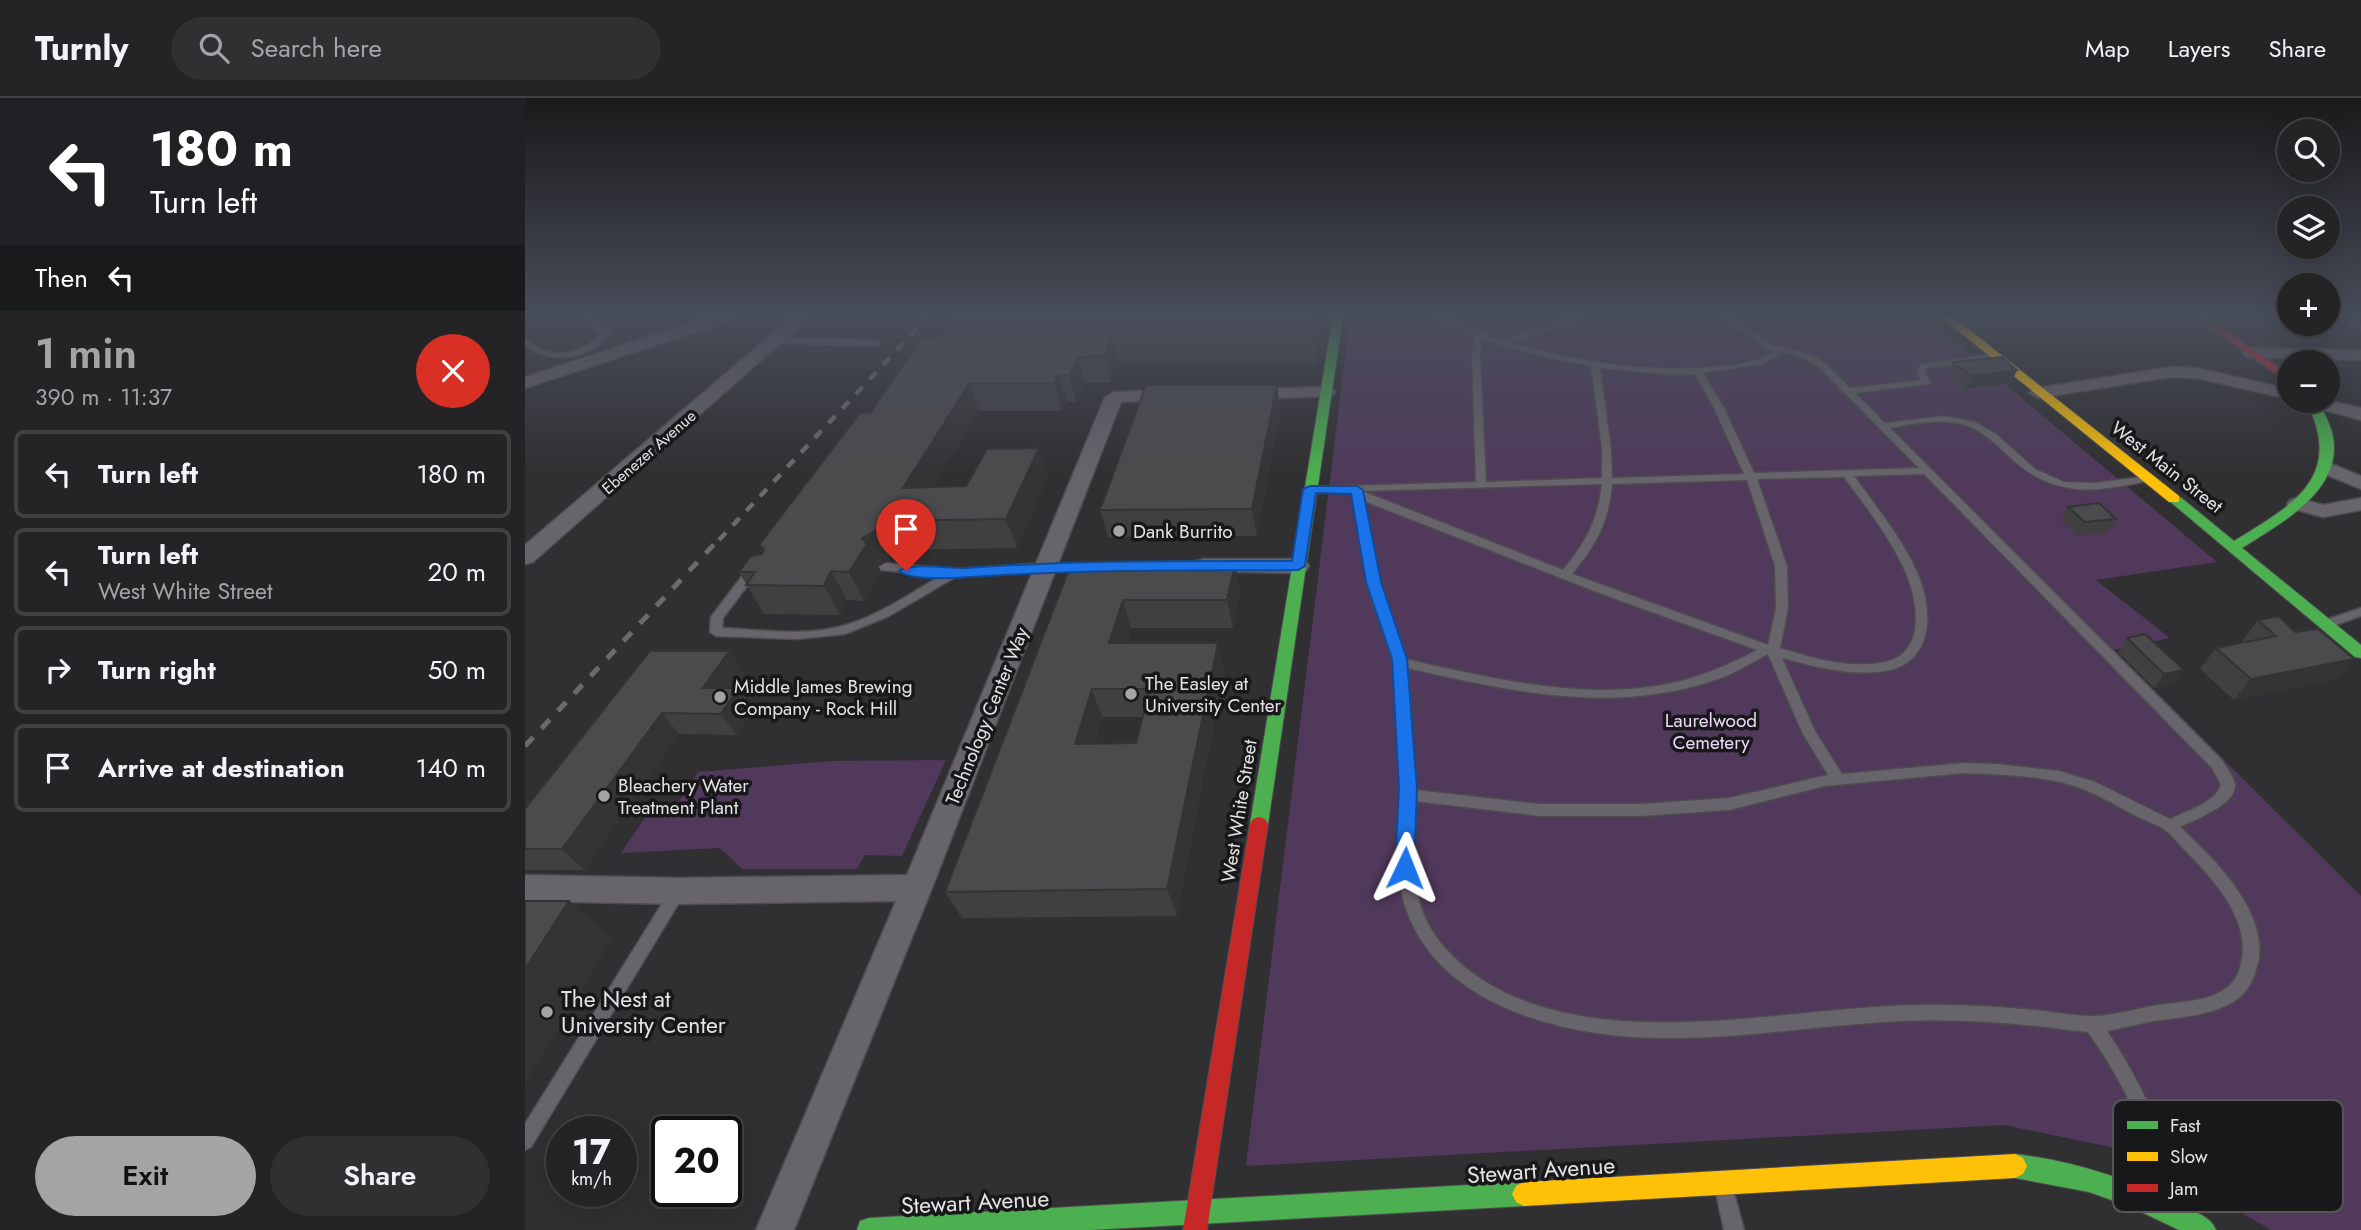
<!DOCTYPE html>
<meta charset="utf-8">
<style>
:root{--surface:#242325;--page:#302f32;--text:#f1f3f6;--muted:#a3a4a7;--line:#414042;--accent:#a5a3a6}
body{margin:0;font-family:Jost,sans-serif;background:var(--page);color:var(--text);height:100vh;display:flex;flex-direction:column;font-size:26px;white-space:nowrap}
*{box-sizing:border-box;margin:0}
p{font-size:23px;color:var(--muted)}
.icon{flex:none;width:38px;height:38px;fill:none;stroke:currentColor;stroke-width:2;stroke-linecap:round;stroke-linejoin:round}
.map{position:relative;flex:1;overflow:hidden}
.drawer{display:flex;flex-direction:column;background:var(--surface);width:525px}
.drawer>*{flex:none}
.top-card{background:#202124;color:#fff;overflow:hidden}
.controls{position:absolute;left:1752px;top:21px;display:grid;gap:14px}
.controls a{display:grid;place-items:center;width:63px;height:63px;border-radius:50%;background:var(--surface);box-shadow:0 7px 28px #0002,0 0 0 2px var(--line);font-size:35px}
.speed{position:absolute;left:21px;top:1018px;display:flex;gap:14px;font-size:35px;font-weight:700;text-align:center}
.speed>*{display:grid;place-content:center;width:91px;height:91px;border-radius:50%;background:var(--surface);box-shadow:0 7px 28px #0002,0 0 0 2px var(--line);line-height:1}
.speed small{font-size:18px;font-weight:400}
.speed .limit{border:4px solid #111;border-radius:10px;background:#fff;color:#111}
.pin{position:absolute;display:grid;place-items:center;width:60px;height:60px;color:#fff;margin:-72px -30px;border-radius:50% 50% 50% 0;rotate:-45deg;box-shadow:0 0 7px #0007}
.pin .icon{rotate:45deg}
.me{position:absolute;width:77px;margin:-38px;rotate:2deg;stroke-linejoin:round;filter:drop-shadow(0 0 5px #0008)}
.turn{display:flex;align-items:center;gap:24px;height:147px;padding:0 35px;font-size:32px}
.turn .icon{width:91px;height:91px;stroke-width:2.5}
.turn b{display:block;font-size:49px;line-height:60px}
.then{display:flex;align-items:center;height:66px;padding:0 35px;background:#0003;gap:14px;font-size:26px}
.round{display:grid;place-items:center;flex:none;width:74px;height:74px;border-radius:37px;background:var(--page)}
.headline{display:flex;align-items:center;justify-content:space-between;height:119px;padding:0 35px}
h1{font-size:42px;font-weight:600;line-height:52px;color:var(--accent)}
.action{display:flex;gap:14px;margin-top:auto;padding:14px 35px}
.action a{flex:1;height:80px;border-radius:42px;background:var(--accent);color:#111;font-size:28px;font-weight:600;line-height:80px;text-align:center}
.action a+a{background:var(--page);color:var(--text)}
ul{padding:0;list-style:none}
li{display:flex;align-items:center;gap:21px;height:88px;margin:0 14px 10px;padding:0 21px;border:4px solid var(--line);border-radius:10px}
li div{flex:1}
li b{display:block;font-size:26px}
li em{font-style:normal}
header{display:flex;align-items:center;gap:42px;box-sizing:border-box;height:98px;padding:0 35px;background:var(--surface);border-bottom:2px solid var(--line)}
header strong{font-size:33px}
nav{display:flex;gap:38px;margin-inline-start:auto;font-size:24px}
.search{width:490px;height:63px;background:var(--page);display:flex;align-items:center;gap:18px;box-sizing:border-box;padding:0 24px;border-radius:38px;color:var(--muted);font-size:26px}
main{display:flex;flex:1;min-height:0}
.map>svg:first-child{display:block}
.green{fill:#50395b}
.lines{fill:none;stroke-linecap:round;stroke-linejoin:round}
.lane-casing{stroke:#4d4c4e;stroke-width:3}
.street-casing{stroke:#4d4c4e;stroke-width:3}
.fast-casing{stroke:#4d4c4e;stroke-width:2}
.slow-casing{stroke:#4d4c4e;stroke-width:2}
.jam-casing{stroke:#4d4c4e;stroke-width:2}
.lane{fill:#68646b;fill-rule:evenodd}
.street{fill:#68646b;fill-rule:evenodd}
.fast{fill:#4caf50;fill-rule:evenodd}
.slow{fill:#ffc107;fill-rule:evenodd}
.jam{fill:#c62828;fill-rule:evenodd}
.rail-far1{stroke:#6c6a6d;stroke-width:4.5;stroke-dasharray:10 10;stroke-linecap:butt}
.rail{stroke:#6c6a6d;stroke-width:5;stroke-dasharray:12 12;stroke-linecap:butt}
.wall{fill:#404041;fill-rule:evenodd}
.shaded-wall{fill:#343435}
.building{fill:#4b4a4c;stroke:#343435;stroke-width:2;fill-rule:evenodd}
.route{fill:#1a73e8;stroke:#114b97;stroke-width:2}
.poi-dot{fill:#a5a3a6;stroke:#181719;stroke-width:2.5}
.labels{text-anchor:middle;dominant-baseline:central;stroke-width:7;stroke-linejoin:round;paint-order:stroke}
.far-street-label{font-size:16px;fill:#e4e2e5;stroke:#181719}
.street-label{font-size:19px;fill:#e4e2e5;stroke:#181719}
.poi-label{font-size:19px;fill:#e4e2e5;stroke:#181719;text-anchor:start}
.park-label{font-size:19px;fill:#ebd7f6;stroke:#181719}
.near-poi-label{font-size:23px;fill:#e4e2e5;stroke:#181719;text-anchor:start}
.near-street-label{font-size:23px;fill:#e4e2e5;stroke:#181719}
.key{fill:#181719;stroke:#555456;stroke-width:2}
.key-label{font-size:19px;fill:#e4e2e5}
</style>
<header>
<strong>Turnly</strong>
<div class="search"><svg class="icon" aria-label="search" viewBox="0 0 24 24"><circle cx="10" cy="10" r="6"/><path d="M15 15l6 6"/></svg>Search here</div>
<nav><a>Map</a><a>Layers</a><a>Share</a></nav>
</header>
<main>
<section class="drawer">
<div class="top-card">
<div class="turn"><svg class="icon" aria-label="left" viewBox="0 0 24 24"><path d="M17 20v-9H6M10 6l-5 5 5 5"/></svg><div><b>180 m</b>Turn left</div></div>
<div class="then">Then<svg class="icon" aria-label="left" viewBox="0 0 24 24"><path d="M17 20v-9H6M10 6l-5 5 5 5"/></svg></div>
</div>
<div class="headline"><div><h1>1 min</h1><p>390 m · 11:37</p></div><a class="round" style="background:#d93025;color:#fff"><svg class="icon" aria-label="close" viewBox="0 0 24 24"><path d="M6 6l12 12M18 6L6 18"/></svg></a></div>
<ul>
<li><svg class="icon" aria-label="left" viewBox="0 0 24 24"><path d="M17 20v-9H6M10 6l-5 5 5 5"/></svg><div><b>Turn left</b></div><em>180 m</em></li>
<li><svg class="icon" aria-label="left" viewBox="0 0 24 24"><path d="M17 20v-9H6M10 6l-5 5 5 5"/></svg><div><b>Turn left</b><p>West White Street</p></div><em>20 m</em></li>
<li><svg class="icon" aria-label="right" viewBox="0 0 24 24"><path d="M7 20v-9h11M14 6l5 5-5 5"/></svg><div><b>Turn right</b></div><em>50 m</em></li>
<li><svg class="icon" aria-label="arrive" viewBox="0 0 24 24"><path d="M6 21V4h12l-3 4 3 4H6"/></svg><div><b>Arrive at destination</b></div><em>140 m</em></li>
</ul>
<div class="action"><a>Exit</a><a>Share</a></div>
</section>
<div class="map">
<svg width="1836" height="1132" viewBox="0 0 1836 1132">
<rect width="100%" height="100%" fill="#302f31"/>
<g class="green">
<polygon points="825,218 1399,218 1692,464 1571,482 1645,540 1588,552 1836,798 1836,1132 1746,1132 1615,1055 1479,1027 721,1068"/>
<polygon points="421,662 377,758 340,757 332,771 217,771 195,750 96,755 121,718 151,708 173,674 306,663"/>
</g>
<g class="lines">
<g class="lane-casing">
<g id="lane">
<path d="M53 218C65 218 78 225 85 235 66 261 26 267 0 248V241C7 245 12 251 19 253 38 260 65 249 77 235Z"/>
<path d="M905 218H917L978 242 1050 218H1064L986 245C1055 264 1126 276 1198 268 1216 266 1234 264 1249 254L1192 218H1202L1249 247 1287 257 1301 266 1325 290 1396 282 1392 273 1396 266 1470 256 1474 259 1473 261 1402 270 1400 273 1406 284 1405 286 1330 295 1360 325 1419 318 1450 324 1471 336 1510 371 1539 384 1569 385 1626 378V382C1572 394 1532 401 1488 362 1473 349 1460 333 1440 327 1416 320 1389 326 1365 330L1697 662C1701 669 1709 678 1710 687 1711 707 1670 721 1655 729 1688 759 1740 811 1734 859 1734 864 1731 870 1730 875 1726 887 1719 898 1708 904 1684 918 1656 919 1629 923 1613 926 1598 930 1582 933 1608 972 1657 1055 1638 1103L1631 1105 1624 1103C1618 1087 1624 1067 1620 1049 1611 1007 1587 969 1563 934 1549 933 1536 931 1522 929 1475 924 1425 921 1377 923 1246 929 1107 965 981 910 935 890 898 859 881 811 870 778 875 741 876 707 877 666 875 622 871 580 867 552 855 529 847 502 837 467 833 430 827 394L785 395 780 392 785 389 951 384 947 259 949 238ZM957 241 1013 258 1066 268 1077 351V380L961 384 955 259ZM1259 254 1281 261 1295 270 1394 370 1229 375 1198 308 1178 275 1237 266ZM1075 270 1138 276H1170L1188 308 1219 376 1087 380 1086 351ZM1399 376 1687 670 1696 687C1690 705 1661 713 1645 721L1570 684 1534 673 1471 666 1439 665 1317 676 1290 633 1257 560C1288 568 1319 577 1352 574 1410 571 1410 512 1391 472 1375 438 1351 408 1329 378ZM1319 379C1341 409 1365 439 1380 473 1394 504 1402 559 1355 565 1322 570 1286 560 1255 550L1263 510 1262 468 1232 381ZM1222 382 1250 468 1251 510 1243 547 1047 476C1071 447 1084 424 1087 386ZM1077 386C1073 422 1061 444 1038 472L837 393ZM839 403 1077 496 1232 552C1205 566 1177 579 1147 585 1059 604 966 580 880 561L855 488ZM1243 556 1277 634 1303 677 1204 700 1116 706H1015L890 692 886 611 882 570C985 593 1086 617 1190 582 1209 576 1226 565 1243 556ZM1439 675C1479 677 1523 677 1560 692 1577 699 1593 708 1609 717 1619 722 1631 726 1640 732 1647 737 1653 745 1659 751 1688 781 1729 824 1715 869 1713 878 1708 885 1700 891 1682 904 1656 903 1634 907 1612 910 1590 918 1567 918 1551 918 1535 915 1519 913 1479 909 1437 906 1396 907 1262 908 1073 960 953 879 929 862 907 840 897 812 885 778 890 739 890 703L1015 718H1116L1204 712 1300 688Z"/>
<polygon points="1813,218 1823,218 1836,226 1836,232"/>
<polygon points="250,240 352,242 356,245 352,248 247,245 246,243"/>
<path d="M360 465 430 471 523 465 529 469 523 473 432 478 364 518 320 536 272 541 191 538 185 534 186 519 224 469 228 468 234 472 198 520 197 530C238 532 282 539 321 527 355 517 386 495 417 477L356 472 354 469Z"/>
<polygon points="1836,510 1836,518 1802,530 1796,526 1798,523"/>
<polygon points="153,787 158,788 160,793 158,798 6,1049 0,1052 0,1026 148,788"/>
<polygon points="1200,1086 1207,1088 1219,1132 1199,1132 1191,1095 1193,1088"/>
</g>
</g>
<g class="street-casing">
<g id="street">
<polygon points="186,218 212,218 210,221 0,290 0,279"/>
<polygon points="268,218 286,218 8,464 0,466 0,447"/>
<polygon points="1727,250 1836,252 1836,262 1721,259 1718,255 1721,251"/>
<polygon points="1646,269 1672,270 1764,291 1764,301 1672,280 1646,279 1513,300 1504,295 1513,290"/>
<polygon points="801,289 807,290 810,294 807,298 721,301 712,296 721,291"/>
<polygon points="650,292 656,293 659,297 656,301 596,304 407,790 269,1132 231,1132 371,803 153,806 0,803 0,777 153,780 382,777 580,299 589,294"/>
<polygon points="1802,302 1836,310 1836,322 1781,307 1778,303"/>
<polygon points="1802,364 1836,378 1836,391 1795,374 1792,370 1795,366"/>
<polygon points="1772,400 1798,407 1836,400 1836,412 1798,419 1765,410 1762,406 1765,402"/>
<polygon points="679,461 773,461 781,463 784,468 781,473 773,475 671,473 668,468 671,463"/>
</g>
</g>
<g class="fast-casing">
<g id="fast">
<polygon points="808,218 818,218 743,726 740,731 734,733 728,731 725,726"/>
<path d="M1781 303H1793C1800 317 1809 332 1809 349 1810 397 1752 428 1717 450L1836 547V560L1830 559 1642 401 1644 398H1654L1709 443C1768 407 1820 379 1781 303Z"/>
<path d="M1490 1056C1549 1063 1603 1081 1657 1107 1670 1114 1686 1119 1691 1132H1654L1606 1109 1564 1094 1490 1080 1482 1076 1478 1068 1482 1060Z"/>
<polygon points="999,1084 1007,1088 1011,1096 1007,1104 999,1108 565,1132 332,1132 335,1123 344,1120"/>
</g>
</g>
<g class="slow-casing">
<g id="slow">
<polygon points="1415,218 1427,218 1654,398 1654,404 1644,404"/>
<polygon points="1490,1056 1498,1060 1502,1068 1498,1076 1490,1080 999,1108 991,1104 987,1096 991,1088 999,1084"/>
</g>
</g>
<g class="jam-casing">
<g id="jam">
<polygon points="1669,218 1681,218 1764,277 1764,285"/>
<polygon points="734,719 740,721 743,726 682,1132 658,1132 725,726 728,721"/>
</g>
</g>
<use href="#lane" class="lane"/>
<use href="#street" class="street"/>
<use href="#fast" class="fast"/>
<use href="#slow" class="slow"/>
<use href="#jam" class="jam"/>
<polyline class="rail-far1" points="194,442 404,218"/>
<polyline class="rail" points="0,648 195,440"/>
</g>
<g class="wall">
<polygon points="431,218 799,218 791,265 594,265 586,285 560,285 551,304 542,304 537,313 454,313 408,389 441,388 523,378 492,450 370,452 364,463 353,468 356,475 339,503 322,502 315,517 239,516 214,474 237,456 238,453 234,447 345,315 414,240"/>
<polygon points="1428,264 1492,272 1486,285 1440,291 1423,277"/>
<polygon points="752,287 755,313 732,438 583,439 575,412"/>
<polygon points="1543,409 1591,421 1583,434 1553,438 1536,423"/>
<path d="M546 466H710L715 494 708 530H606L602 545H693L699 573 652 818 437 820 420 794ZM577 619H618L611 645 569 646Z"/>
<polygon points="1733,522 1770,534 1829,561 1810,582 1709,602 1675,571 1691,550 1718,545 1717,543"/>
<polygon points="1602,540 1659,572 1649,586 1629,590 1593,554"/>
<polygon points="204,553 219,574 208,590 213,590 228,611 212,637 154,636 59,772 0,772 0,711"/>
</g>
<g class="shaded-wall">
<polygon points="792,218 799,218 791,265 789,238"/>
<polygon points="587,238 594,265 586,285 579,258"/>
<polygon points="553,259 560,285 551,304 544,277"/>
<polygon points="1492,272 1486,285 1440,291 1446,278"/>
<polygon points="534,277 542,304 537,313 529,286"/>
<polygon points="444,286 454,313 391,418 378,390"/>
<polygon points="752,287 755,313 732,438 727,411"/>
<polygon points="514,350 523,378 492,450 481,421"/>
<polygon points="356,423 370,452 364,463 353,468 356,475 339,503 324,474 337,440"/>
<polygon points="710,466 715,494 708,530 702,502"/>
<polygon points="306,473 322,502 315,517 299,488"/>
<polygon points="598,502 606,530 593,573 584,545"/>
<polygon points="693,545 699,573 652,818 642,791"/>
<polygon points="204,553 219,574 194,611 178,590"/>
<polygon points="1829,561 1810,582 1709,602 1726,581"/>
<polygon points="1659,572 1649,586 1629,590 1639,576"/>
<polygon points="213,590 228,611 212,637 196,616"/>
<polygon points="567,591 577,619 561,674 550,646"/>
<polygon points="137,615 154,636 59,772 37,751"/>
<polygon points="44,803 87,841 0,986 0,871"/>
</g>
<g class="building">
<polygon points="431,218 792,218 789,238 587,238 579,258 553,259 544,277 534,277 529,286 444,286 378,390 441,388 462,351 514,350 481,421 356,423 349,434 337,440 342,446 324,474 306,473 299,488 221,487 230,474 214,474 226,458 237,456 239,451 234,447 335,315 345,315 397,240 414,240"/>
<polygon points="1477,259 1492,272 1446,278 1428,264"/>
<polygon points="621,287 752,287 727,411 575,412"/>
<polygon points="1574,405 1591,421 1560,424 1543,409"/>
<path d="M546 466H710L702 502H598L584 545H693L642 791 420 794ZM567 591H625L611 645 550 646Z"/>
<polygon points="1754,518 1770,534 1793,531 1829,561 1726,581 1691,550 1751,538 1733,522"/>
<polygon points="1620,536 1659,572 1639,576 1602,540"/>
<polygon points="125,553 204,553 178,590 213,590 196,616 137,615 37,751 0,751 0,711"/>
<polygon points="0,803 44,803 0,871"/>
</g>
<linearGradient id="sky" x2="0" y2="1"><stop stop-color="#1a1a1b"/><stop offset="0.58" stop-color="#484d5a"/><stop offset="1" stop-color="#484d5a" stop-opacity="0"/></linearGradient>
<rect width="1836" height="377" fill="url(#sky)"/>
<path class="route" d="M785 388H832L838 392 856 484 882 561 892 690 889 770 886 776 880 778 873 776 870 770 874 690 867 561 841 484 826 396 791 395 780 468 773 472C664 473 555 471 447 479 432 480 384 483 374 473 383 464 426 471 441 470 550 462 658 463 767 463L778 391Z"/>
<g class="poi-dot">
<circle cx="594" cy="433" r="7"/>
<circle cx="606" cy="596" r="7"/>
<circle cx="195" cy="599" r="7"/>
<circle cx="79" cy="698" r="7"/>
<circle cx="22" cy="914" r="7"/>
</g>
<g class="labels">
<g class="far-street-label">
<text transform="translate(124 354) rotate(-41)">Ebenezer Avenue</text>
</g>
<g class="street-label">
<text transform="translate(1642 369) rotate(38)">West Main Street</text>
<text transform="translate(462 618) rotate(-68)">Technology Center Way</text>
<text transform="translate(714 713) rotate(-81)">West White Street</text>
</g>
<g class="poi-label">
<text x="608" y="433">Dank Burrito</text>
<text x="620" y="585">The Easley at<tspan x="620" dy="22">University Center</tspan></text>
<text x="209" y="588">Middle James Brewing<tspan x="209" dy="22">Company - Rock Hill</tspan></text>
<text x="93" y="687">Bleachery Water<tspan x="93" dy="22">Treatment Plant</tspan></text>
</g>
<g class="park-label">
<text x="1186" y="622">Laurelwood<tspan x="1186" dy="22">Cemetery</tspan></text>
</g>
<g class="near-poi-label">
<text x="36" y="901">The Nest at<tspan x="36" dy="26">University Center</tspan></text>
</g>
<g class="near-street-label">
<text transform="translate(1016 1072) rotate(-4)">Stewart Avenue</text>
<text transform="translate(450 1104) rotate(-3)">Stewart Avenue</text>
</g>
</g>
<rect x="1588" y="1002" width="230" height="112" rx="10" class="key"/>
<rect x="1602" y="1023" width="31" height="8" fill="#4caf50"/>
<rect x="1602" y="1054" width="31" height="9" fill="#ffc107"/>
<rect x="1602" y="1086" width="31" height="8" fill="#c62828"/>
<g class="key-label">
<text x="1645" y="1034">Fast</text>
<text x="1645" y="1065">Slow</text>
<text x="1645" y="1097">Jam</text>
</g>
</svg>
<div class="controls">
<a><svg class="icon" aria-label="search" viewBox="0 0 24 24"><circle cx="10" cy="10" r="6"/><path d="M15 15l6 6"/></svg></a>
<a><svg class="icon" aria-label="layers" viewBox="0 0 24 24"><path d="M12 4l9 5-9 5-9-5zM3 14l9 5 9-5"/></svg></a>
<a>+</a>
<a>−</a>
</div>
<div class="speed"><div>17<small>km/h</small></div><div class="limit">20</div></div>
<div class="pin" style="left:381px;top:473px;background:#d93025"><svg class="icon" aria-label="arrive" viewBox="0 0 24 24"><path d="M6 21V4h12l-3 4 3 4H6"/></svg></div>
<svg class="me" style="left:880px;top:770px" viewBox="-20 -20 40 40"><path d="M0-17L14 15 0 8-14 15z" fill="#1a73e8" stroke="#fff" stroke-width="4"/></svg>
</div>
</main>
